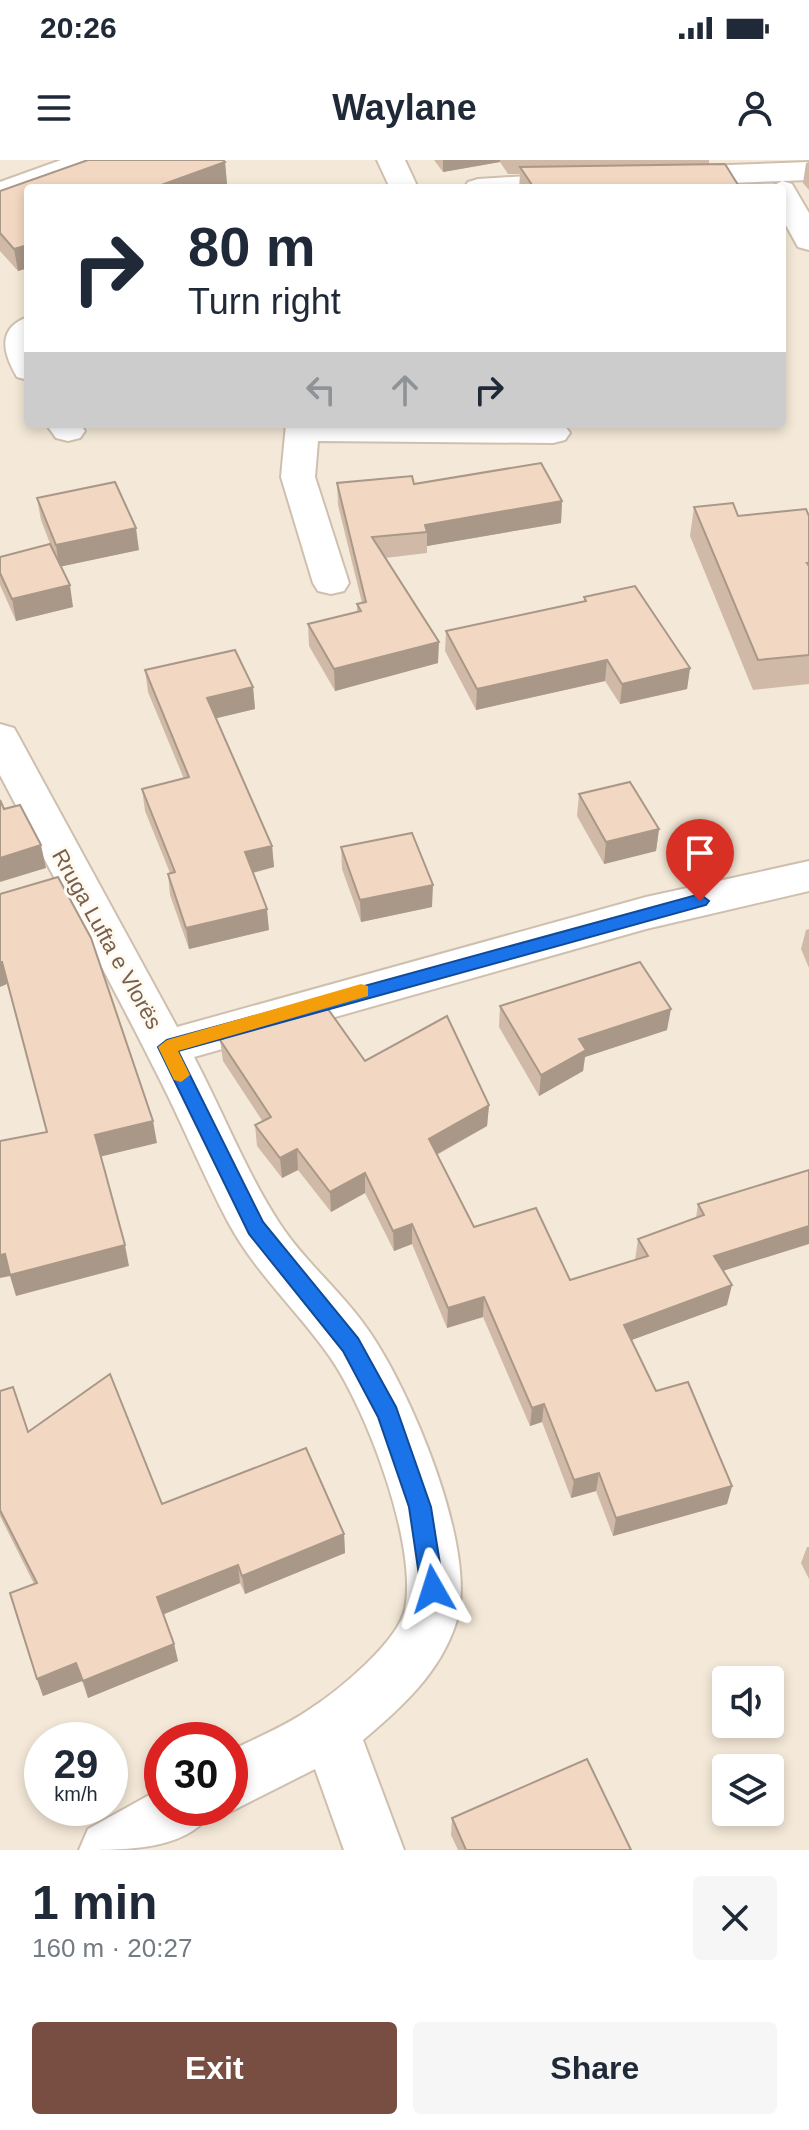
<!DOCTYPE html>
<meta charset="utf-8">
<style>
:root{--surface:#fff;--page:#f6f6f7;--text:#1f2937;--muted:#747a83;--accent:#784e43}
body{margin:0;font-family:Arial,sans-serif;background:var(--page);color:var(--text);height:100vh;display:flex;flex-direction:column;font-size:30px;white-space:nowrap}
*{box-sizing:border-box;margin:0}
p{font-size:26px;color:var(--muted)}
.icon{flex:none;width:44px;height:44px;fill:none;stroke:currentColor;stroke-width:2;stroke-linecap:round;stroke-linejoin:round}
.map{position:relative;height:1690px;overflow:hidden}
.details{display:flex;flex-direction:column;background:var(--surface);flex:1}
.details>*{flex:none}
.guide{position:absolute;left:24px;top:24px;width:762px;height:244px;border-radius:8px;box-shadow:0 4px 12px #0003;background:#fff;color:var(--text);overflow:hidden}
.tools{position:absolute;left:712px;top:1506px;display:grid;gap:16px}
.tools a{display:grid;place-items:center;width:72px;height:72px;border-radius:8px;background:var(--surface);box-shadow:0 4px 12px #0003;font-size:40px}
.speed{position:absolute;left:24px;top:1562px;display:flex;gap:16px;font-size:40px;font-weight:700;text-align:center}
.speed>*{display:grid;place-content:center;width:104px;height:104px;border-radius:50%;background:var(--surface);box-shadow:0 4px 12px #0003;line-height:1}
.speed small{font-size:20px;font-weight:400}
.speed .limit{border:12px solid #d22;background:#fff;color:#111}
.pin{position:absolute;display:grid;place-items:center;width:68px;height:68px;color:#fff;margin:-82px -34px;border-radius:50% 50% 50% 0;rotate:-45deg;box-shadow:0 0 8px #0007}
.pin .icon{rotate:45deg}
.me{position:absolute;width:88px;margin:-44px;rotate:354deg;stroke-linejoin:round;filter:drop-shadow(0 0 6px #0008)}
.turn{display:flex;align-items:center;gap:28px;height:168px;padding:0 32px;font-size:36px}
.turn .icon{width:104px;height:104px;stroke-width:2.5}
.turn b{display:block;font-size:56px;line-height:68px}
.lanes{display:flex;align-items:center;height:76px;padding:0 32px;background:#0003;justify-content:center;gap:40px;direction:ltr}
.lanes .off{opacity:.35}
.round{display:grid;place-items:center;flex:none;width:84px;height:84px;border-radius:8px;background:var(--page)}
.headline{display:flex;align-items:center;justify-content:space-between;height:136px;padding:0 32px}
h1{font-size:48px;font-weight:800;line-height:60px}
.primary-button{display:flex;gap:16px;margin-top:auto;padding:16px 32px}
.primary-button a{flex:1;height:92px;border-radius:8px;background:var(--accent);color:#fff;font-size:32px;font-weight:800;line-height:92px;text-align:center}
.primary-button a+a{background:var(--page);color:var(--text)}
.status{display:flex;justify-content:space-between;align-items:center;height:56px;padding:0 40px;background:var(--surface);direction:ltr}
.status svg{height:22px;fill:currentColor}
header{display:flex;justify-content:space-between;align-items:center;height:104px;padding:0 32px;background:var(--surface);font-size:36px;font-weight:800}
.map>svg:first-child{display:block}
.residential{fill:#f4e9d8;fill-rule:evenodd}
.lines{fill:none;stroke-linecap:round;stroke-linejoin:round}
.minor-casing{stroke:#cfbfaf;stroke-width:4}
.minor{fill:#fff;fill-rule:evenodd}
.wall{fill:#d0baa7}
.shaded-wall{fill:#a99788}
.building{fill:#f2d8c2;stroke:#a99788;stroke-width:2}
.route{fill:#1a73e8;stroke:#114b97;stroke-width:2}
.slow{fill:#f59e0b}
.labels{text-anchor:middle;dominant-baseline:central;stroke-width:6;stroke-linejoin:round;paint-order:stroke}
.street-label{font-size:22px;fill:#775e4d;stroke:#fffaf0}
</style>
<div class="status"><b>20:26</b><svg viewBox="0 0 49 12"><path d="M0 12V9h3v3zM5 12V6h3v6zM10 12V3h3v9zM15 12V0h3v12zM26 1h20v11H26zM47 4h2v5h-2z"/></svg></div>
<header><svg class="icon" aria-label="menu" viewBox="0 0 24 24"><path d="M4 6h16M4 12h16M4 18h16"/></svg>Waylane<svg class="icon" aria-label="person" viewBox="0 0 24 24"><circle cx="12" cy="8" r="4"/><path d="M4 21q1-7 8-7t8 7"/></svg></header>
<div class="map">
<svg width="809" height="1690" viewBox="0 0 809 1690">
<rect width="100%" height="100%" fill="#fcf6ea"/>
<path class="residential" d="M0 0H809V1690H0ZM28 28H782V264H28ZM726 1520H770V1564H726ZM42 1580H110V1648H42ZM162 1580H230V1648H162ZM726 1608H770V1652H726Z"/>
<g class="lines">
<g class="minor-casing">
<g id="minor">
<polygon points="61,0 101,0 97,6 0,41 0,22"/>
<polygon points="377,0 405,0 418,28 390,28"/>
<polygon points="809,2 809,20 672,25 662,22 658,16 662,10 672,7"/>
<polygon points="579,13 589,16 593,22 589,28 464,28 468,22 478,19"/>
<polygon points="782,21 792,24 809,53 809,90 798,87 782,58 782,28 769,28"/>
<path d="M28 157 25 181 28 220 17 217C0 188 0 167 28 157Z"/>
<polygon points="46,264 80,264 85,271 80,278 68,281 56,278"/>
<polygon points="286,264 557,264 565,266 570,273 565,280 553,283 318,281 315,317 349,423 344,431 331,434 318,431 313,423 281,317"/>
<path d="M0 564 14 568 19 577 177 867 646 737 809 701V731L646 769 194 897C223 952 246 1012 280 1064 305 1102 340 1130 366 1167 409 1226 480 1392 456 1463 440 1513 401 1548 363 1580L404 1690H344L315 1609 230 1652 220 1648H230V1591C256 1578 286 1566 310 1549 338 1531 398 1482 405 1449 418 1386 367 1250 330 1197 298 1151 256 1114 228 1062 202 1013 181 960 155 910 105 810 51 713 0 615Z"/>
<path d="M162 1628V1648H214C191 1690 129 1690 79 1690L88 1669Z"/>
</g>
</g>
<use href="#minor" class="minor"/>
</g>
<g class="wall">
<polygon points="86,0 223,0 225,2 227,24 215,28 28,28 28,108 18,111 0,91 0,31"/>
<polygon points="434,0 709,0 709,4 740,28 519,28 520,14 508,14 500,2 443,12"/>
<polygon points="809,2 809,30 803,23 806,3"/>
<polygon points="337,323 414,324 562,341 561,363 427,386 427,393 385,398 438,503 335,531 309,486 308,464 357,452 357,444 362,443 338,345"/>
<polygon points="37,338 139,390 61,406 73,447 16,461 0,425 0,397 54,394 41,360"/>
<polygon points="694,347 738,356 809,356 809,524 753,530 690,376"/>
<polygon points="584,437 690,508 687,529 620,544 605,521 476,550 445,491 446,471 584,441"/>
<polygon points="145,510 253,527 255,549 216,558 272,686 274,707 253,713 269,770 189,789 170,735 168,714 170,713 145,651 142,629 184,619 148,532"/>
<polygon points="579,634 659,669 656,691 604,704 577,656"/>
<polygon points="341,687 432,747 361,762 342,709"/>
<polygon points="809,769 809,808 801,789 806,770"/>
<polygon points="500,846 667,870 585,897 583,911 539,936 499,867"/>
<polygon points="220,880 365,901 489,945 487,966 437,995 474,1067 570,1120 635,1100 638,1079 696,1058 698,1044 809,1010 723,1111 727,1145 631,1180 656,1231 732,1326 727,1344 613,1376 596,1331 571,1338 542,1262 530,1266 483,1157 447,1168 412,1084 394,1091 365,1033 331,1052 298,1010 282,1018 257,986 255,965 263,962 223,901"/>
<polygon points="0,1231 28,1272 162,1344 344,1374 345,1393 245,1434 240,1423 164,1454 174,1484 178,1501 88,1538 82,1521 43,1536 37,1519 34,1424 0,1356"/>
<polygon points="807,1387 809,1387 809,1419 801,1403"/>
<polygon points="452,1658 631,1690 458,1690 451,1675"/>
</g>
<g class="shaded-wall">
<polygon points="443,0 500,0 500,2 443,12"/>
<polygon points="225,2 227,24 215,28 153,28"/>
<polygon points="28,85 28,108 18,111 14,89"/>
<polygon points="562,341 561,363 427,386 427,372 425,365"/>
<polygon points="136,368 139,390 59,407 56,385"/>
<polygon points="70,425 73,447 16,461 12,439"/>
<polygon points="439,482 438,503 335,531 334,509"/>
<polygon points="607,500 605,521 476,550 477,529"/>
<polygon points="690,508 687,529 620,544 622,524"/>
<polygon points="253,527 255,549 209,560 207,538"/>
<polygon points="659,669 656,691 604,704 606,682"/>
<polygon points="41,685 46,708 0,722 0,698"/>
<polygon points="272,686 274,707 247,714 245,692"/>
<polygon points="433,725 432,747 361,762 360,740"/>
<polygon points="267,749 269,770 189,789 186,768"/>
<polygon points="0,802 2,802 7,824 0,827"/>
<polygon points="671,849 667,870 585,897 583,911 539,936 541,915 579,879"/>
<polygon points="489,945 487,966 428,999 429,979"/>
<polygon points="153,961 157,983 99,997 95,975"/>
<polygon points="297,989 298,1010 282,1018 280,998"/>
<polygon points="365,1013 365,1033 331,1052 330,1032"/>
<polygon points="412,1064 412,1084 394,1091 393,1071"/>
<polygon points="809,1066 809,1084 710,1115 714,1096"/>
<polygon points="125,1085 129,1106 16,1136 10,1116 0,1118 0,1095"/>
<polygon points="732,1125 727,1145 621,1184 624,1165"/>
<polygon points="484,1137 483,1157 447,1168 448,1148"/>
<polygon points="544,1244 542,1262 530,1266 532,1248"/>
<polygon points="599,1313 596,1331 571,1338 574,1320"/>
<polygon points="732,1326 727,1344 613,1376 616,1358"/>
<polygon points="344,1374 345,1393 245,1434 242,1416"/>
<polygon points="238,1405 240,1423 162,1455 157,1437"/>
<polygon points="174,1484 178,1501 88,1538 83,1521"/>
<polygon points="76,1503 82,1521 43,1536 37,1519"/>
</g>
<g class="building">
<polygon points="88,0 223,0 225,2 153,28 28,28 28,85 14,89 0,73 0,31"/>
<polygon points="725,4 740,28 534,28 520,7"/>
<polygon points="541,303 562,341 425,365 427,372 372,377 439,482 334,509 308,464 361,451 357,444 366,442 337,323 412,316 414,324"/>
<polygon points="115,322 136,368 56,385 37,338"/>
<polygon points="733,343 738,356 806,349 809,356 809,403 807,403 809,406 809,495 758,500 694,347"/>
<polygon points="50,384 70,425 12,439 0,413 0,397"/>
<polygon points="635,426 690,508 622,524 607,500 477,529 446,471 586,441 584,437"/>
<polygon points="235,490 253,527 207,538 272,686 245,692 267,749 186,768 168,714 175,712 142,629 189,617 145,510"/>
<polygon points="630,622 659,669 606,682 579,634"/>
<polygon points="0,640 4,649 20,645 41,685 0,698"/>
<polygon points="412,673 433,725 360,740 341,687"/>
<polygon points="58,717 91,778 153,961 95,975 125,1085 10,1115 5,1094 0,1095 0,981 47,972 2,802 0,802 0,734"/>
<polygon points="640,802 671,849 579,879 586,890 541,915 500,846"/>
<polygon points="323,842 365,901 447,856 489,945 429,979 474,1067 536,1048 570,1120 648,1096 638,1079 704,1055 698,1044 809,1010 809,1066 714,1096 732,1125 624,1165 656,1231 688,1222 732,1326 616,1358 599,1313 574,1320 544,1244 532,1248 484,1137 448,1148 412,1064 393,1071 365,1013 330,1032 297,989 280,998 255,965 271,957 220,880 281,854"/>
<polygon points="110,1214 162,1344 306,1288 344,1374 242,1416 238,1405 157,1437 174,1484 83,1521 76,1503 37,1519 10,1433 37,1423 0,1350 0,1231 13,1227 28,1272"/>
<polygon points="587,1599 631,1690 466,1690 452,1658"/>
</g>
<polygon class="route" points="700,734 709,741 706,745 178,891 263,1062 358,1178 396,1247 431,1347 444,1429 441,1436 433,1440 425,1436 421,1429 409,1347 378,1257 343,1191 249,1074 158,887 167,880"/>
<polygon class="slow" points="361,824 368,826 368,836 178,891 190,915 181,922 174,920 158,887 167,880"/>
<g class="labels">
<g class="street-label">
<text transform="translate(107 779) rotate(61)">Rruga Lufta e Vlorës</text>
</g>
</g>
</svg>
<div class="tools">
<a><svg class="icon" aria-label="sound" viewBox="0 0 24 24"><path d="M4 9h4l5-4v14l-5-4H4zM17 9q2 3 0 6"/></svg></a>
<a><svg class="icon" aria-label="layers" viewBox="0 0 24 24"><path d="M12 4l9 5-9 5-9-5zM3 14l9 5 9-5"/></svg></a>
</div>
<div class="speed"><div>29<small>km/h</small></div><div class="limit">30</div></div>
<div class="pin" style="left:700px;top:741px;background:#d93025"><svg class="icon" aria-label="arrive" viewBox="0 0 24 24"><path d="M6 21V4h12l-3 4 3 4H6"/></svg></div>
<svg class="me" style="left:433px;top:1429px" viewBox="-20 -20 40 40"><path d="M0-17L14 15 0 8-14 15z" fill="#1a73e8" stroke="#fff" stroke-width="4"/></svg>
<div class="guide">
<div class="turn"><svg class="icon" aria-label="right" viewBox="0 0 24 24"><path d="M7 20v-9h11M14 6l5 5-5 5"/></svg><div><b>80 m</b>Turn right</div></div>
<div class="lanes"><svg class="icon off" aria-label="left" viewBox="0 0 24 24"><path d="M17 20v-9H6M10 6l-5 5 5 5"/></svg><svg class="icon off" aria-label="ahead" viewBox="0 0 24 24"><path d="M12 20V5M6 11l6-6 6 6"/></svg><svg class="icon" aria-label="right" viewBox="0 0 24 24"><path d="M7 20v-9h11M14 6l5 5-5 5"/></svg></div>
</div>
</div>
<section class="details">
<div class="headline"><div><h1>1 min</h1><p>160 m · 20:27</p></div><a class="round"><svg class="icon" aria-label="close" viewBox="0 0 24 24"><path d="M6 6l12 12M18 6L6 18"/></svg></a></div>
<div class="primary-button"><a>Exit</a><a>Share</a></div>
</section>
